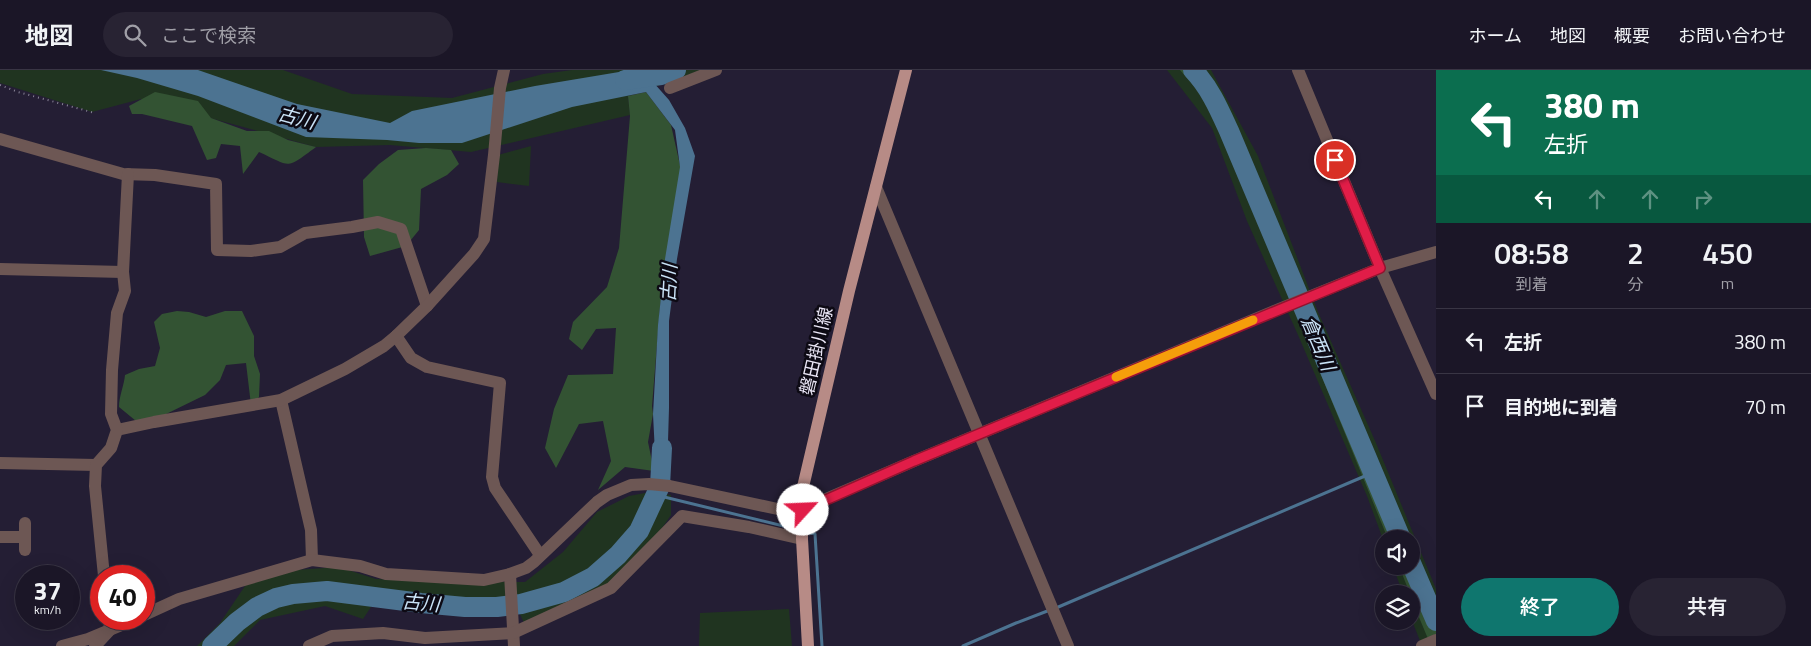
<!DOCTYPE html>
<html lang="ja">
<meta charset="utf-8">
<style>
:root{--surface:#1b1627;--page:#282333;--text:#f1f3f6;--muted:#a09fa7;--line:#393544;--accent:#0f766e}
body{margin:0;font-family:"Titillium Web","Noto Sans JP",sans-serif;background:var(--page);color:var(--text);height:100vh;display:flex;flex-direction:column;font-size:19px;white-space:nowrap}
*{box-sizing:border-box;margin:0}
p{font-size:16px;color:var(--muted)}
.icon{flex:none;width:28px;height:28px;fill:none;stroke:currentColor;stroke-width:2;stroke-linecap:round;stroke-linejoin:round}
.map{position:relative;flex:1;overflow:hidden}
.side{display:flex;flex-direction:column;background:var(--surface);width:375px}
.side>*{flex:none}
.top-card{background:#0b6e4f;color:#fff;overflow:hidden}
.buttons{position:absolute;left:1375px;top:460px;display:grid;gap:10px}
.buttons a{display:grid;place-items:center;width:45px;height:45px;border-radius:50%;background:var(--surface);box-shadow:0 5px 20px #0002,0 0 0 1px var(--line);font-size:25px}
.speed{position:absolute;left:15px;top:495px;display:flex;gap:10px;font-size:25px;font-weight:700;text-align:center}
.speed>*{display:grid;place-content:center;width:65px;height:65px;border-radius:50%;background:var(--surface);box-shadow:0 5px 20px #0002,0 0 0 1px var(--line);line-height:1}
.speed small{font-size:12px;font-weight:400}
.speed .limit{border:8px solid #d22;background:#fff;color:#111}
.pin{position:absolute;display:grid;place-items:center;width:42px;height:42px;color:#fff;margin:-21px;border:2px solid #fff;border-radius:50%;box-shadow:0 1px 5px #0007}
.me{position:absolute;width:55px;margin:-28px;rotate:65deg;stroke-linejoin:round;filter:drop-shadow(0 0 4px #0008)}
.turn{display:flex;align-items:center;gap:18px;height:105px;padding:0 25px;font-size:22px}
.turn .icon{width:65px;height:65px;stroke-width:2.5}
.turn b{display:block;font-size:35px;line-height:42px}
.lanes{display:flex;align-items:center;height:48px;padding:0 25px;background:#0003;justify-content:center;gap:25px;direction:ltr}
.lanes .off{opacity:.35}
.eta{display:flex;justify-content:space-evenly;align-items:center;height:85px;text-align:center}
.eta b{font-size:30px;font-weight:600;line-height:35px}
.button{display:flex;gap:10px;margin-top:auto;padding:10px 25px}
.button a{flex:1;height:58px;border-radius:30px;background:var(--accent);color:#fff;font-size:20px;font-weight:600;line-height:58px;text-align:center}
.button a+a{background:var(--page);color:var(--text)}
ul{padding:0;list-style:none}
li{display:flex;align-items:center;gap:15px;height:65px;padding:0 25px;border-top:1px solid var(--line)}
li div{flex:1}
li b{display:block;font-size:19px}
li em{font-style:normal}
header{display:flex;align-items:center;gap:30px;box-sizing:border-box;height:70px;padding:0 25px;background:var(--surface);border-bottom:1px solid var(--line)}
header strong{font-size:24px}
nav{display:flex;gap:28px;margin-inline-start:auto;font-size:18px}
.search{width:350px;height:45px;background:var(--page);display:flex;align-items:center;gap:12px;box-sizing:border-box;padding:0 18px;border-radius:28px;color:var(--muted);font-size:19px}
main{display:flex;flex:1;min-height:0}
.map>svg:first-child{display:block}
.green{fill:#203420}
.forest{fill:#335333}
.water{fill:#4c7391}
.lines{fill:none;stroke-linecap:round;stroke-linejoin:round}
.stream{stroke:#4c7391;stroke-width:3}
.river{stroke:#4c7391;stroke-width:20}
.path{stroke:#888396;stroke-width:2;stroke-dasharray:1 4;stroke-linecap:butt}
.minor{stroke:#6d5754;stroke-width:12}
.major{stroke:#b78b86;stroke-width:12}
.route-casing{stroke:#92132f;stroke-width:12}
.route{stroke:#e11d48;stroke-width:9}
.slow{stroke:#f59e0b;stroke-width:9}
.labels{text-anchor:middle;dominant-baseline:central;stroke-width:5;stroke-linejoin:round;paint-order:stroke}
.street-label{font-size:18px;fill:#eae6f6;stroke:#0d0a14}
.water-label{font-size:19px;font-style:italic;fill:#cae3f7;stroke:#0d0a14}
</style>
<header>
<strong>地図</strong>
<div class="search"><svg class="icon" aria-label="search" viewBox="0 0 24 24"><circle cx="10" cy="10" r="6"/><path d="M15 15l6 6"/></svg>ここで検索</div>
<nav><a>ホーム</a><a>地図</a><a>概要</a><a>お問い合わせ</a></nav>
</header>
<main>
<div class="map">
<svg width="1436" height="576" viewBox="0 0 1436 576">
<rect width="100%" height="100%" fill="#241e34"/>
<g class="green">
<polygon points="0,0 283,0 352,24 452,28 543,4 572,0 703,0 628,26 630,45 471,82 390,75 316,77 141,29 92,42 0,13"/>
<polygon points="1167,0 1211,0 1258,86 1318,242 1376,373 1436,519 1436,576 1422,576 1411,548 1411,524 1403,524 1393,496 1411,496 1411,469 1384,469 1384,472 1367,426 1298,265 1247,151 1212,58"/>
<polygon points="531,76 529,116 497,112 498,85"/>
<polygon points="650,422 671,425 671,445 643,486 613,513 525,555 518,540 499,541 373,534 363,549 325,536 260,550 234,576 197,576 220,553 249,510 280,501 339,497 376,509 480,512 525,512 563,482 597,442 629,426"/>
<polygon points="789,539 792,576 699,576 700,543"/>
</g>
<g class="forest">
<polygon points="1180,0 1201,0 1208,7 1237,65 1247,94 1257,110 1406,469 1388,469 1288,224 1205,29"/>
<path d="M155 22 198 31 211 48 247 61H269L288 70 316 77C285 100 292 97 259 82L243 104 240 76 221 74 216 88 207 90 192 56 142 44H132L129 36Z"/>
<polygon points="646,22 671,55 682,104 660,237 652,336 653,344 648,372 654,401 625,397 598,420 611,391 603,351 579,354 556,398 545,378 554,339 568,305 613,304 616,258 596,259 582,280 569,269 573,252 607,217 619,178 630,46 628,26"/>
<polygon points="426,78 451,80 459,94 447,105 421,119 419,160 406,176 370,186 364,167 363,110 379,94 398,80"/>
<path d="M177 241 189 242 206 247 225 241H242L254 266V286L260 304 259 327 251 335 246 293 226 295 220 310 205 325 162 346 136 351 119 337C119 326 124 316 125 305L139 299 155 296 160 278 154 252 162 244Z"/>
<polygon points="1411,483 1436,543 1436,576 1431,576 1411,528 1411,524 1410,524 1399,496 1411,496"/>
</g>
<polygon class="water" points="101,0 198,0 297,34 390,53 412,41 535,16 625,1 651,1 653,12 669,30 685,58 695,86 677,189 669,251 669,338 667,405 656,403 653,344 658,255 665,189 680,97 675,60 646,22 572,37 462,73 419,73 387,70 306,67 198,26 137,8"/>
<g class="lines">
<g class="stream">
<polyline points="656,425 800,460"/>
<polyline points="806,462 815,464 822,576"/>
<polyline points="1056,538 1372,403"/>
<polyline points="963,576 1016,553 1050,540"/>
</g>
<g class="river">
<path d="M1193 0C1210 18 1219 39 1229 61L1401 469"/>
<polyline points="625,10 661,5 676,0"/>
<polyline points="1411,493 1436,551"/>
<polyline points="212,576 237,552 257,537 276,528 293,524 327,521 421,533 465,537 497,537 521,534 564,522 593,507 618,485 639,461 660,416 662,378"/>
</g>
<polyline class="path" points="0,15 18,22 95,43"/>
<g class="minor">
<polyline points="1298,0 1380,198 1436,324"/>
<polyline points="670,18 716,0"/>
<polyline points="0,69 123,104 155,105 216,114 217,180 251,181 280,177 305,163 352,157 378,152 401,159 427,236"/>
<polyline points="876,117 1068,576"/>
<polyline points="0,199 123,202"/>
<polyline points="396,266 411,288 427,297 500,313 492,407 495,418 540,485"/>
<polyline points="281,330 311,460 312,490"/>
<polyline points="117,360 154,352 281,330 345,299 384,276 396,266 427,236 474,184 484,169 494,85 500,18 504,0"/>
<polyline points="0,393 96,395"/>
<polyline points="0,467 25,467"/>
<polyline points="25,480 25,453"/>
<polyline points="510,504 514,576"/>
<polyline points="104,506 95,416 96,395 111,378 117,360 111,344 112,300 117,243 125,221 123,202 128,104"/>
<polyline points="144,545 179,529 312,490 360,496 386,504 484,510 510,504 526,498 534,492 597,432 607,425 631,415 649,414 670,416 787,441 803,439 914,391 1284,237 1380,198 1436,182"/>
<polyline points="62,576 88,569 136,549"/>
<polyline points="95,576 110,560 109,549"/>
<polyline points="309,576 332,566 383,563 425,568 513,563 611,518 682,446 749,457 802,469"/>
<polyline points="1422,576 1436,570"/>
</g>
<polyline class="major" points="808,576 802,469 803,417 849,221 906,0"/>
</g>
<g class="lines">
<g class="route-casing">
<polyline id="route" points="803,440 914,391 1380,198 1335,90"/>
</g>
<use href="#route" class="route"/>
<polyline class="slow" points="1116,307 1253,250"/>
</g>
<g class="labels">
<g class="street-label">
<text transform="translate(816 281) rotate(-77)">磐田掛川線</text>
</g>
<g class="water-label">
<text transform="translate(297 47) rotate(15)">古川</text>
<text transform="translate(668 213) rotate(-87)">古川</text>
<text transform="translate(1319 273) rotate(67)">倉西川</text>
<text transform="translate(421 532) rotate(5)">古川</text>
</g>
</g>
</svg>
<div class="buttons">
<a><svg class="icon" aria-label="sound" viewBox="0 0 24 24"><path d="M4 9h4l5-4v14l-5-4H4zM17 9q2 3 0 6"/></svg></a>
<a><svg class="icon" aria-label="layers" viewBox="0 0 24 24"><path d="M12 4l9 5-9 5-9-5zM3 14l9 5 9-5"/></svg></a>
</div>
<div class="speed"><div>37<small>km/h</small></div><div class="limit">40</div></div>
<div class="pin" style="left:1335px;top:90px;background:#d93025"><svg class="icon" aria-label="arrive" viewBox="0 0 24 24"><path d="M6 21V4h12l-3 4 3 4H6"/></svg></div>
<svg class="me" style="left:803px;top:440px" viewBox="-20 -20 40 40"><circle r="19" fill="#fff"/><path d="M0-13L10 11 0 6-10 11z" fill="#e11d48"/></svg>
</div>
<section class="side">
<div class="top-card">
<div class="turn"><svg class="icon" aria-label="left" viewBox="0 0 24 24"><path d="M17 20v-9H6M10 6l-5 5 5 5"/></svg><div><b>380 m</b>左折</div></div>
<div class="lanes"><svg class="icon" aria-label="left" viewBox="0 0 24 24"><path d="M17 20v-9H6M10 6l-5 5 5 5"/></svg><svg class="icon off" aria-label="ahead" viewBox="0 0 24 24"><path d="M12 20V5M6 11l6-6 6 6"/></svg><svg class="icon off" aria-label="ahead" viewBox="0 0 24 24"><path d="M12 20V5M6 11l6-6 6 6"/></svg><svg class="icon off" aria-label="right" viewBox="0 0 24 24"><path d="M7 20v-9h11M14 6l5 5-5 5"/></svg></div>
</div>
<div class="eta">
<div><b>08:58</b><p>到着</p></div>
<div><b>2</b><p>分</p></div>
<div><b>450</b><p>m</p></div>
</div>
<ul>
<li><svg class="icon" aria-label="left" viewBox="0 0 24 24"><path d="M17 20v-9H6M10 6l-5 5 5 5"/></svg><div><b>左折</b></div><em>380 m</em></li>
<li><svg class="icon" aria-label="arrive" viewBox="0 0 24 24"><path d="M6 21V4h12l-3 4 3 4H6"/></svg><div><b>目的地に到着</b></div><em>70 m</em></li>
</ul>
<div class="button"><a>終了</a><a>共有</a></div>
</section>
</main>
